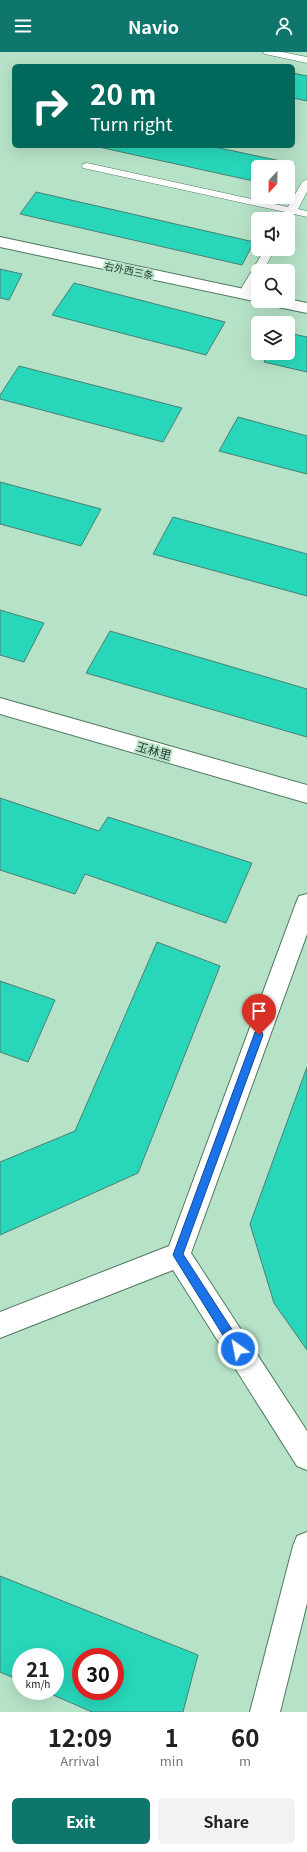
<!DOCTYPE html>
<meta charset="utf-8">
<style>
:root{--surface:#fff;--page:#f2f2f2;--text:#202124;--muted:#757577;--accent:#0f766e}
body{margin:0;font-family:Georgia,"Noto Sans SC",serif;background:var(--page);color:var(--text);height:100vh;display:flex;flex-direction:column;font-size:15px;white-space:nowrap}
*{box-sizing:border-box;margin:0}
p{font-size:13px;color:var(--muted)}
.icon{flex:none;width:22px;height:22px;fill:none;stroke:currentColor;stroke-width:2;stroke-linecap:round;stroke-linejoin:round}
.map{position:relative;height:1660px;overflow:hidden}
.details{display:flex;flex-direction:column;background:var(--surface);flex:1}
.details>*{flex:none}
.banner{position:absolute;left:12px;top:12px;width:283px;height:84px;border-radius:6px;box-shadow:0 4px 16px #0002;background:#00695c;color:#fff;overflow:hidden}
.needle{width:26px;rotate:202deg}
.buttons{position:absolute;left:251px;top:108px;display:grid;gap:8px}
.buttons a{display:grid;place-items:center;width:44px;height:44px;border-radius:6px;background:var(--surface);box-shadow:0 4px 16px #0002;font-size:20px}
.speed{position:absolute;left:12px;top:1596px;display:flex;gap:8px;font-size:20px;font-weight:700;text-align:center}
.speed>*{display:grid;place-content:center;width:52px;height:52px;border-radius:50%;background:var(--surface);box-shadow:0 4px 16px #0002;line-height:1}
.speed small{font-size:10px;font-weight:400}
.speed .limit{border:6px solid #d22;background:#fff;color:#111}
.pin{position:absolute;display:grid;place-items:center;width:34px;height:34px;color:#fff;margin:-41px -17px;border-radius:50% 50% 50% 0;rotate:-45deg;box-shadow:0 0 4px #0007}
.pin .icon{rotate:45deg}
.me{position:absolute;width:44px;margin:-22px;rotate:327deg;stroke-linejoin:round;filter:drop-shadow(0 0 3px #0008)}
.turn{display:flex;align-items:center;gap:14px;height:84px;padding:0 12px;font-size:18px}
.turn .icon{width:52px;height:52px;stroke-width:2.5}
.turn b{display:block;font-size:28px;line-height:34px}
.eta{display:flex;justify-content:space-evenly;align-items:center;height:68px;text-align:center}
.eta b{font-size:24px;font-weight:700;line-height:28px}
.cta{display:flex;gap:8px;margin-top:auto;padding:8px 12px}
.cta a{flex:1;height:46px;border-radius:6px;background:var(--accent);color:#fff;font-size:16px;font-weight:700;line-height:46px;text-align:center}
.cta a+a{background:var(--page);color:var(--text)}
header{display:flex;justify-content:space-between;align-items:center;height:52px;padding:0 12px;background:var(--accent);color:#fff;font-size:18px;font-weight:700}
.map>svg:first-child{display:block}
.building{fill:#28d7ba;stroke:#4a7f73;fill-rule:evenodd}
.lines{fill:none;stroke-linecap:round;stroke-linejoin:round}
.service-casing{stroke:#4e785f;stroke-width:1}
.minor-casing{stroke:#4e785f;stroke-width:2}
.service{fill:#fff;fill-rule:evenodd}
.minor{fill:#fff;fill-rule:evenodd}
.route{fill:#1a73e8;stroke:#114b97}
.labels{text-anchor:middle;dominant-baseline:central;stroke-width:4;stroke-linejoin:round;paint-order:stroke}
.far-street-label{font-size:10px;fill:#26372d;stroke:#b6e3c7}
.street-label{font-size:12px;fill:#26372d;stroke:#b6e3c7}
</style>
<header><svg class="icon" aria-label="menu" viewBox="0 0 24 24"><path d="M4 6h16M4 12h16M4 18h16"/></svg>Navio<svg class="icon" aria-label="person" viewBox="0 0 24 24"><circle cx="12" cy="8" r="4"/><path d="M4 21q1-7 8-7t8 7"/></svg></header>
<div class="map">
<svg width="307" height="1660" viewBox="0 0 307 1660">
<rect width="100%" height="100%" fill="#b6e3c7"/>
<g class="building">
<polygon points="293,21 307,24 307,49 293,46"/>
<polygon points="94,94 210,94 295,112 288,125 288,115 258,115 258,130"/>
<polygon points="36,140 254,190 242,213 20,162"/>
<polygon points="0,217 22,222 9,248 0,246"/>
<polygon points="74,231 225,270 206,303 52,263"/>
<polygon points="288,281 307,285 307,320 264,310 268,301 288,301"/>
<polygon points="19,314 182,356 163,390 0,347 0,343"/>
<polygon points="238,365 307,384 307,422 219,399"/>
<polygon points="0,430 101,457 81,494 0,472"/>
<polygon points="173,465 307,502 307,544 153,502"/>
<polygon points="0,558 44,571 24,610 0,603"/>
<polygon points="110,579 307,637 307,685 86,621"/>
<polygon points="0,746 99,779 108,765 252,811 226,871 85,822 75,842 0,818"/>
<polygon points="157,890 220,914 138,1121 0,1183 0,1110 75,1079"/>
<polygon points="0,929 55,948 28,1010 0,1000"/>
<polygon points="307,1015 307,1298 274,1251 250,1172"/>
<path d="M0 1524 198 1603 183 1660H92L44 1639H55V1605H21V1629L0 1620ZM81 1605H115V1639H81Z"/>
</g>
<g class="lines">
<g class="service-casing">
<g id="service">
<polygon points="263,0 282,0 307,5 307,11 265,2"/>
<polygon points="87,111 288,155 302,130 307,127 307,140 298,157 307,159 307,165 294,162 291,168 288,169 288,167 282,166 285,160 83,116 82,114 83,112"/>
<polygon points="265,197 275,197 263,219 258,219 258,227 248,245 240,245 238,242"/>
</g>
</g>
<g class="minor-casing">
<g id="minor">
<polygon points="0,185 258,240 258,249 263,249 258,250 0,195"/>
<polygon points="288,247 307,251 307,261 268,253 266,249 288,249"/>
<polygon points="0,646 307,733 307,751 0,662"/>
<polygon points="307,842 307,882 191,1201 307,1379 307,1418 297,1414 173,1218 0,1286 0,1260 169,1194 296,851 299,844"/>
<polygon points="307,1480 307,1551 280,1660 250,1660 293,1494 297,1484"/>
</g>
</g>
<use href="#service" class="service"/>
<use href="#minor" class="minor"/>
</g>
<polygon class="route" points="259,979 262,980 263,983 183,1202 242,1293 244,1297 242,1301 238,1302 234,1301 173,1203 254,983 255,980"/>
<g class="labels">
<g class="far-street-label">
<text transform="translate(129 218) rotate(12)">右外西三条</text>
</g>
<g class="street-label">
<text transform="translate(154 698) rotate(16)">玉林里</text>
</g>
</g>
</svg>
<div class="buttons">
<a><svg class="needle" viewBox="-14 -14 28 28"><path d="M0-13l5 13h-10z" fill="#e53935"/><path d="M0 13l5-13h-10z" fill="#757577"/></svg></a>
<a><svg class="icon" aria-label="sound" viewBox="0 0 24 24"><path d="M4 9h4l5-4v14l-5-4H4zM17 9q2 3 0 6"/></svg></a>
<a><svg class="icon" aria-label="search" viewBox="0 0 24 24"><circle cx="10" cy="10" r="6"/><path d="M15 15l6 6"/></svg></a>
<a><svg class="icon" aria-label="layers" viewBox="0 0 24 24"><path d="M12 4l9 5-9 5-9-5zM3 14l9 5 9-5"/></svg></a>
</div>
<div class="speed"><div>21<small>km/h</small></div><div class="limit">30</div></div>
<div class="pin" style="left:259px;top:983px;background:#d93025"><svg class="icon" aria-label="arrive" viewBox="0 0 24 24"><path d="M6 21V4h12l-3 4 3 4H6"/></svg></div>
<svg class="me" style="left:238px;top:1297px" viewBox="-20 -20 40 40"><circle r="17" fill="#1a73e8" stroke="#fff" stroke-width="3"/><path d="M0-11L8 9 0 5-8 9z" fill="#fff"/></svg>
<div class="banner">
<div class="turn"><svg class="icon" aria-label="right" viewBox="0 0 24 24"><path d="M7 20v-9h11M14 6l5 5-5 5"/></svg><div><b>20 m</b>Turn right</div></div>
</div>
</div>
<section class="details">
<div class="eta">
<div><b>12:09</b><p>Arrival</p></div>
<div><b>1</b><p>min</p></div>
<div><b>60</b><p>m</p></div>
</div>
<div class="cta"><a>Exit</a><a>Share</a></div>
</section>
